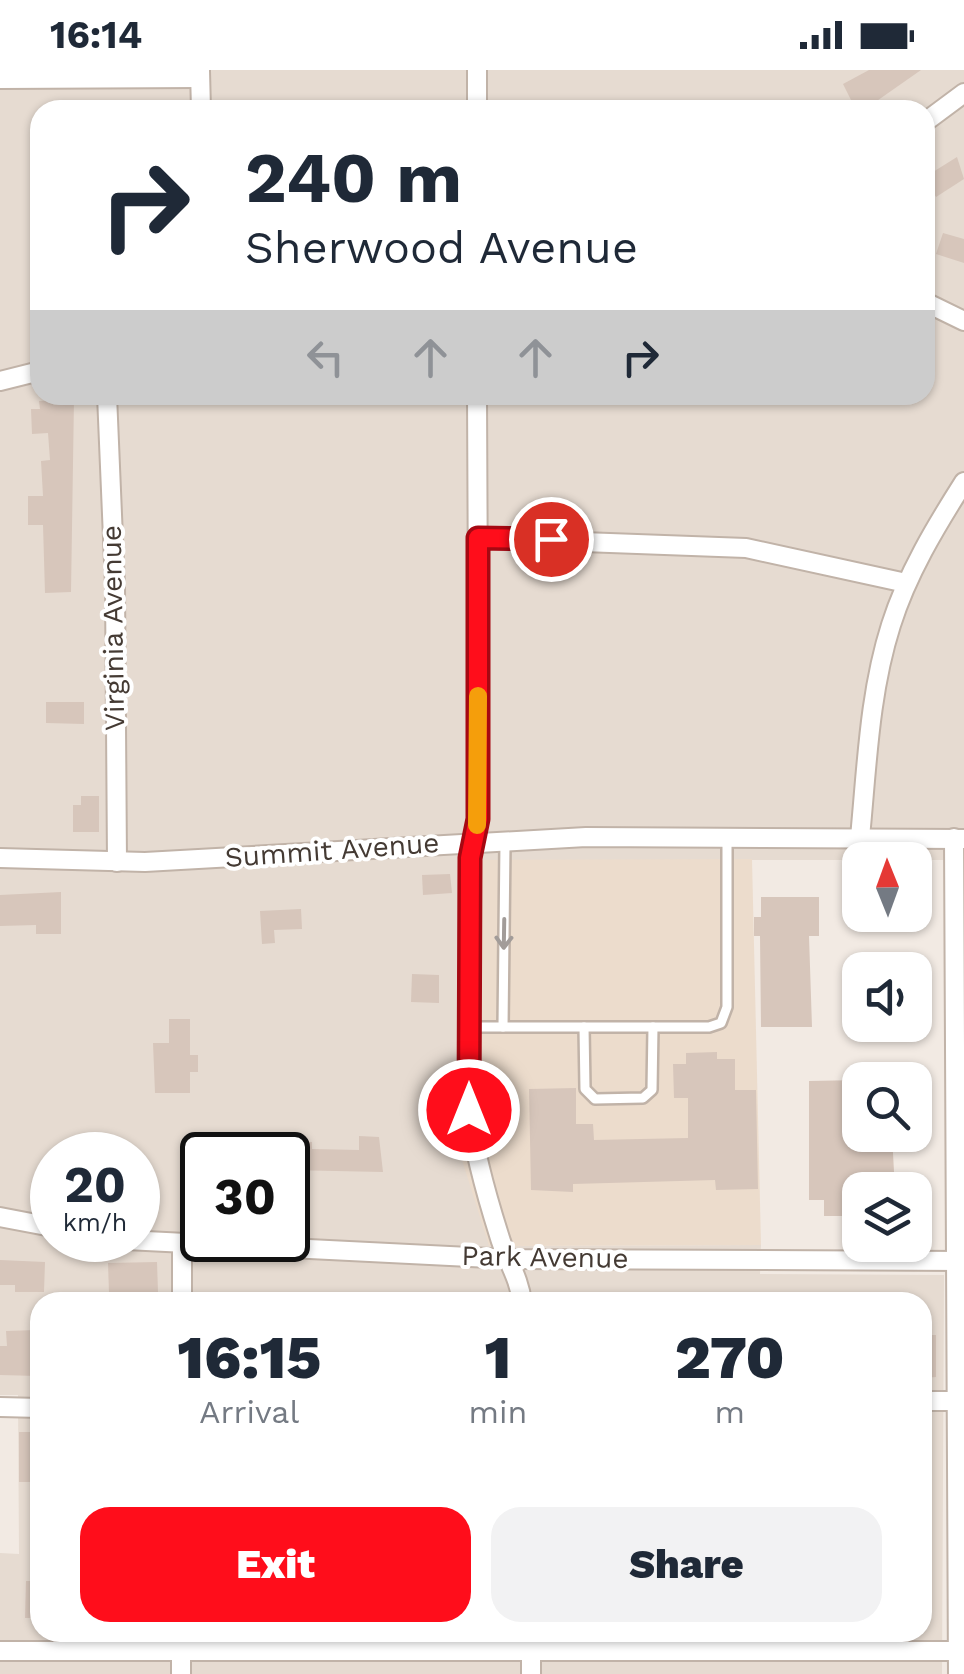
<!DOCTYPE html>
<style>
:root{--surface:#fff;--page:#f2f2f3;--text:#1f2937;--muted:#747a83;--accent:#ff0d1b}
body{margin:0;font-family:"Work Sans",sans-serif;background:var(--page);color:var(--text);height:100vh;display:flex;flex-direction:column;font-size:38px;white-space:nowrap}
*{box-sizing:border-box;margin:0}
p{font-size:32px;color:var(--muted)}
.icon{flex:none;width:55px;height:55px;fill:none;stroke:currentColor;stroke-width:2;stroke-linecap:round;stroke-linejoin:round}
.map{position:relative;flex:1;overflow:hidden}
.side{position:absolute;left:30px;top:1222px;width:902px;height:350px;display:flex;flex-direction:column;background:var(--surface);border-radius:30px;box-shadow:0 2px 8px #0004}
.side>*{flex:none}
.hud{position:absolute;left:30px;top:30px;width:905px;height:305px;border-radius:30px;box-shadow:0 2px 8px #0004;background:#fff;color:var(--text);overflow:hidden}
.needle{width:65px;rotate:359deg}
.tools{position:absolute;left:842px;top:772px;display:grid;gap:20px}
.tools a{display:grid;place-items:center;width:90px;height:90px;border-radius:20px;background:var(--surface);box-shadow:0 2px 8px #0004;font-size:50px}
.speed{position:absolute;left:30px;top:1062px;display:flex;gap:20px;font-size:50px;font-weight:700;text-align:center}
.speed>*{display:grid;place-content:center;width:130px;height:130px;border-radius:50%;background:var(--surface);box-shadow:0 2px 8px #0004;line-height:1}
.speed small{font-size:25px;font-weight:400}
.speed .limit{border:5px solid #111;border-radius:15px;background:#fff;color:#111}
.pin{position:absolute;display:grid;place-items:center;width:85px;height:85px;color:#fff;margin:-42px;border:5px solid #fff;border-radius:50%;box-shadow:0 2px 10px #0007}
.me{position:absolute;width:110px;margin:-55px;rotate:0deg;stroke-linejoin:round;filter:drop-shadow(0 0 8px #0008)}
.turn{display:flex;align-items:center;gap:35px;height:210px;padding:0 50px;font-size:45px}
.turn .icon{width:130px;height:130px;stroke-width:2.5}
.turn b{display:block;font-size:70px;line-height:85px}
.lanes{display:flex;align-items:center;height:95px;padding:0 50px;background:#0003;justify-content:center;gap:50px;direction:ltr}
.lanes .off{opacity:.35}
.eta{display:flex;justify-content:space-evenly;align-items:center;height:170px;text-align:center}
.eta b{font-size:60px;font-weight:800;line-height:70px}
.button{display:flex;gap:20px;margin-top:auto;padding:20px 50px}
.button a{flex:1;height:115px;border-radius:30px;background:var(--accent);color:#fff;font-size:40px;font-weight:800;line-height:115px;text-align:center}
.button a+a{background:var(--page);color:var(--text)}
.status{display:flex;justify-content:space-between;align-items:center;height:70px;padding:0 50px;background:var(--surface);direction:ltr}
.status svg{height:28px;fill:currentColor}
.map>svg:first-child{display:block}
.residential{fill:#e6dbd1;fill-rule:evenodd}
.education{fill:#ecdccc}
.building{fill:#d7c6bb}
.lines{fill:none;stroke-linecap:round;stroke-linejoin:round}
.lane-casing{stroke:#c1b3a8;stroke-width:14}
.street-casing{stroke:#c1b3a8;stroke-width:22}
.lane{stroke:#fff;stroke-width:9}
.street{stroke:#fff;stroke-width:18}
.oneway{stroke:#a29c99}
.route-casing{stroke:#a60812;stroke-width:25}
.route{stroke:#ff0d1b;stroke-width:18}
.slow{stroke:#f59e0b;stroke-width:18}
.labels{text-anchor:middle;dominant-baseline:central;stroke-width:8;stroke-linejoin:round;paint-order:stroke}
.street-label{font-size:28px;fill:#443a33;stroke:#fff}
</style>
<div class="status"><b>16:14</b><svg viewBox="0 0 49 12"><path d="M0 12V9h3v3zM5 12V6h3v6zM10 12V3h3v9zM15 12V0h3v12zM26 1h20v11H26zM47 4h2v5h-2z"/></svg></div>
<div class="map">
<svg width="964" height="1604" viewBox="0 0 964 1604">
<rect width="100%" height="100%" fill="#f2eae3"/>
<path class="residential" d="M0 0H964V790H467L490 1176 761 1175 760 1204 944 1205 942 1604H0V1483L19 1484 18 1325H0ZM40 40H925V325H40ZM52 1085H138V1170H52ZM202 1085H288V1170H202ZM40 1232H922V1562H40Z"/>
<polygon class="education" points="752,789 761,1175 489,1176 458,1077 466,790"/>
<g class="building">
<polygon points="869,0 921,0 871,35 856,40 843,14"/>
<polygon points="957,87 964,109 936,127 925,107"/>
<polygon points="943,163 964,169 964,193 936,184"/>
<polygon points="74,329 71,522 45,523 43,455 28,455 28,426 43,426 41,391 50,390 48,363 32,364 31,339 40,339 39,331"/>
<polygon points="46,632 84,632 84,654 46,653"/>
<polygon points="81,726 99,726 99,762 73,762 73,735 81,735"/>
<polygon points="450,804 452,823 423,825 422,805"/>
<polygon points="61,822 61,864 36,864 36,855 0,856 0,825"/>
<polygon points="761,827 819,827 819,866 809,866 812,957 761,957 760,866 754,866 754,847 761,847"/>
<polygon points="301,839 302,859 274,860 275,873 262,874 260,841"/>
<polygon points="412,904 439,905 439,933 411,932"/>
<polygon points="169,949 190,949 190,985 198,985 198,1002 190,1002 190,1023 155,1023 153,973 169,973"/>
<polygon points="717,982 717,989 735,989 735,1020 756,1020 758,1119 716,1120 715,1110 573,1114 573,1122 531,1120 529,1019 576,1018 576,1054 593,1054 594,1070 688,1068 688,1028 674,1028 673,994 686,994 686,983"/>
<polygon points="860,1010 860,1065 892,1065 895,1120 860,1120 860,1146 824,1146 824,1130 809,1130 809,1011"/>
<polygon points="359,1066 379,1067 383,1102 288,1100 288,1085 281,1085 281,1071 312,1072 312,1079 359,1080"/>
<polygon points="0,1190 45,1192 44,1222 15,1222 15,1215 0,1215"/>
<polygon points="157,1192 158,1222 109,1223 108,1193"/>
<polygon points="37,1260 38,1306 0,1305 0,1276 7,1276 6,1261"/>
<polygon points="922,1265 936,1265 936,1307 922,1308"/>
<rect x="19" y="1362" width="21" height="50"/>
<polygon points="26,1511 40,1511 40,1548 25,1548"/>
</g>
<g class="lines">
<g class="lane-casing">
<g id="lane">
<polyline points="469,957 709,957 721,953 727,937 727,767"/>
<polyline points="503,957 505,773"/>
<polyline points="584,957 585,1019 595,1029 643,1028 652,1020 653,957"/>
</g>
</g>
<g class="street-casing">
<g id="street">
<polyline points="477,0 477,40"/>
<polyline points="200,1 201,40"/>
<polyline points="0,9 200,8"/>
<polyline points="925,52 964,23"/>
<polyline points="925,232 964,251"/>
<polyline points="0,311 40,301"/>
<polyline points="107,325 115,516 117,792"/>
<path d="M477 325 479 749 470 788 469 1040C474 1082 486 1124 499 1165 506 1190 519 1206 522 1232"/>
<polyline points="477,468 746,478 906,513"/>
<path d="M860 767C867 696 869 624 891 555 907 504 936 456 964 412"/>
<polyline points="954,768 958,1604"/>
<polyline points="0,788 145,792 586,767 964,769"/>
<polyline points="0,1147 52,1157"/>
<polyline points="126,1170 510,1189 964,1191"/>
<polyline points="182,1232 182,1174"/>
<polyline points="922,1331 956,1331"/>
<polyline points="0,1337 40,1338"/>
<polyline points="531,1562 531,1604"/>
<polyline points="0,1581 964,1581"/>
<polyline points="181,1604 181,1562"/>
</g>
</g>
<use href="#lane" class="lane"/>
<use href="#street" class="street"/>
</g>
<defs><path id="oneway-shaft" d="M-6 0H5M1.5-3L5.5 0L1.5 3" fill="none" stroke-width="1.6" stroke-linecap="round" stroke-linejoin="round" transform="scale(2.5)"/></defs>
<use class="oneway" href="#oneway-shaft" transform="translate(504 864) rotate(91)"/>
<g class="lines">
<g class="route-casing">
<polyline id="route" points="469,1040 470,788 478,749 478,468 551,469"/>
</g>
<use href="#route" class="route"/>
<polyline class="slow" points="477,755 478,626"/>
</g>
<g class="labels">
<g class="street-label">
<text transform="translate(113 558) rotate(-91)">Virginia Avenue</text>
<text transform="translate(332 780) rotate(-4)">Summit Avenue</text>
<text transform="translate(545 1187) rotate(1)">Park Avenue</text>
</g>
</g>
</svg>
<div class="tools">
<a><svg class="needle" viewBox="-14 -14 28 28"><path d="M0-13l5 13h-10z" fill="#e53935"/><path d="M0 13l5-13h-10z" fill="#747a83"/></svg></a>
<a><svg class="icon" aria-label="sound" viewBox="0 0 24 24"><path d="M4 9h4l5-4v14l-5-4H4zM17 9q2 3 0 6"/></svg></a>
<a><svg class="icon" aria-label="search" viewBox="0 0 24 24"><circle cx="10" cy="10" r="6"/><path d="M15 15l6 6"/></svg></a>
<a><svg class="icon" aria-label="layers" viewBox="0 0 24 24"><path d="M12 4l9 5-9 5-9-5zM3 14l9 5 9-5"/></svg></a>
</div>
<div class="speed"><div>20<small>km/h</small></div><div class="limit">30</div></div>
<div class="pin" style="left:551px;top:469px;background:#d93025"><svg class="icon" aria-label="arrive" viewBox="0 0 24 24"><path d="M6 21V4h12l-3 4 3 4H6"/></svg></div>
<svg class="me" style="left:469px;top:1040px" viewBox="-20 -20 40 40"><circle r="17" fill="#ff0d1b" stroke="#fff" stroke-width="3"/><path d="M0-11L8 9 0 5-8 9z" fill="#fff"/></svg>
<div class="hud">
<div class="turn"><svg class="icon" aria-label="right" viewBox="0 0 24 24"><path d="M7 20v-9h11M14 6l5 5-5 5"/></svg><div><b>240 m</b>Sherwood Avenue</div></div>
<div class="lanes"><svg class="icon off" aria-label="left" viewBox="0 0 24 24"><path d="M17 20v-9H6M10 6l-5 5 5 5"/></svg><svg class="icon off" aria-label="ahead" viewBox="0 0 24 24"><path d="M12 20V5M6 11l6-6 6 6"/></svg><svg class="icon off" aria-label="ahead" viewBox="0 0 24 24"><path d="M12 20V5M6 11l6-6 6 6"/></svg><svg class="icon" aria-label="right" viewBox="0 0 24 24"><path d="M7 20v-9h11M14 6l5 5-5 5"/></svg></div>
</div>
<section class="side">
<div class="eta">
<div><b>16:15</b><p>Arrival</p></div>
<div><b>1</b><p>min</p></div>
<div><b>270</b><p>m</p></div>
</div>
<div class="button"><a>Exit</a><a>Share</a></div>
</section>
</div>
